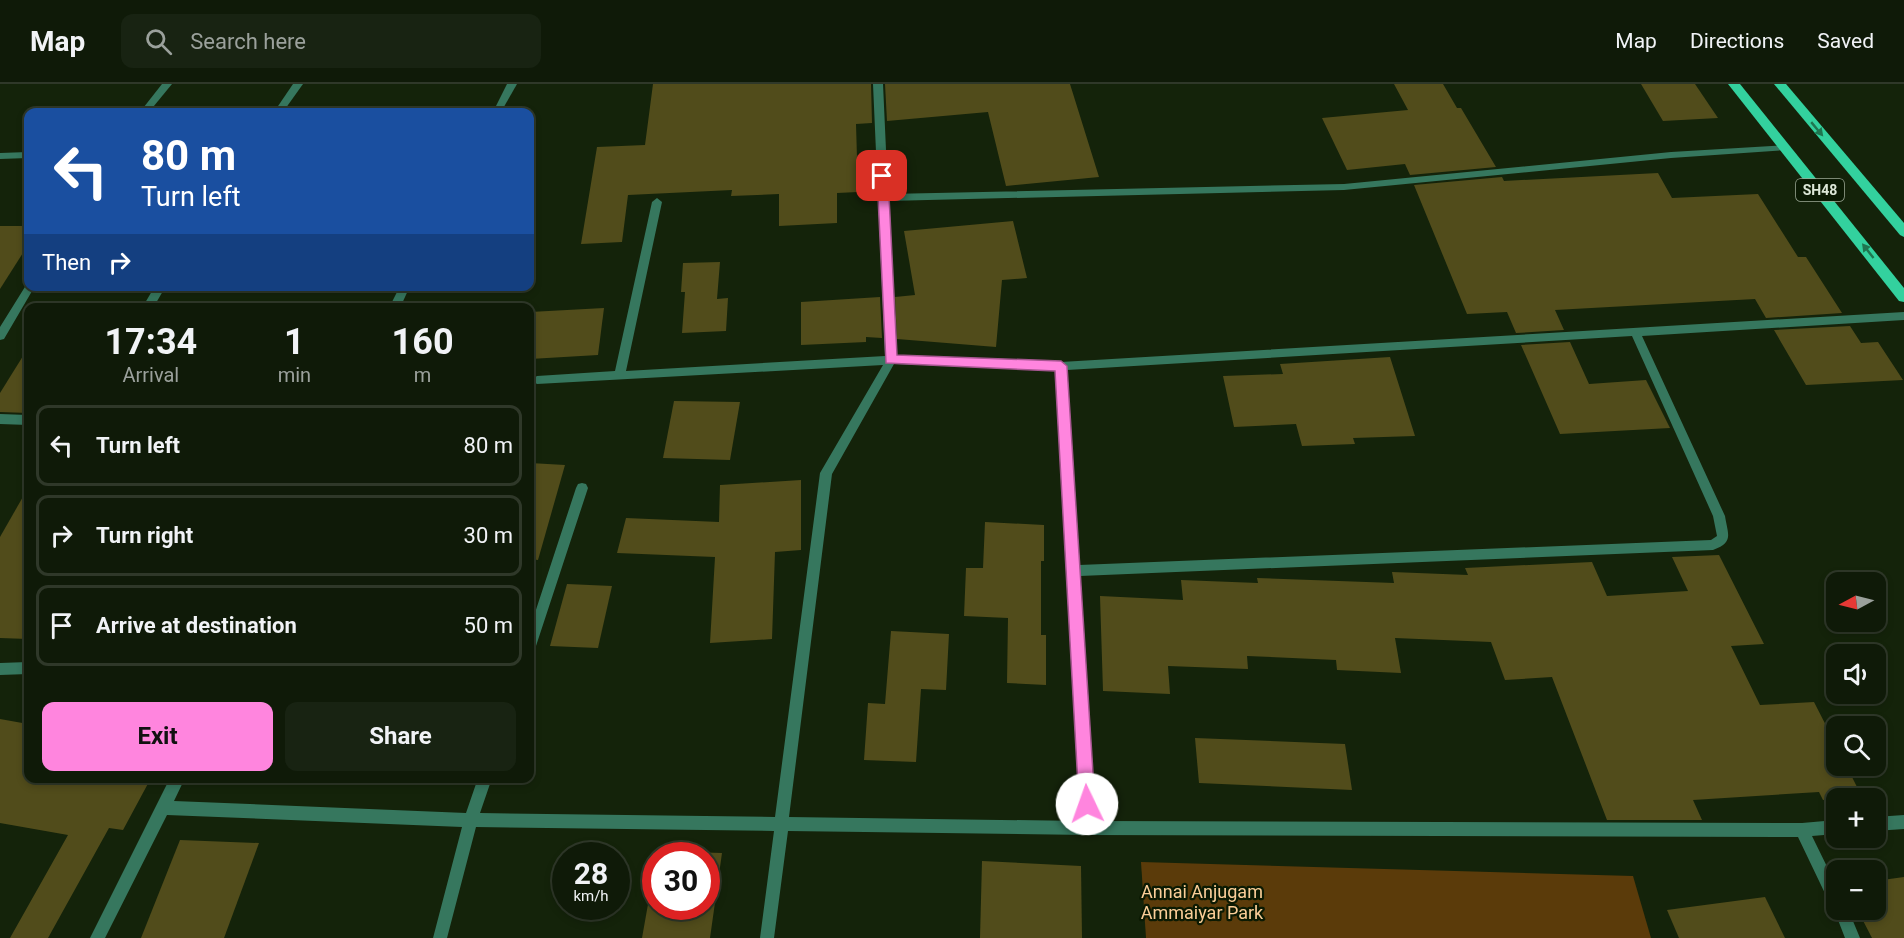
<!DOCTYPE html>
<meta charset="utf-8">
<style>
:root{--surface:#0f1a08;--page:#182312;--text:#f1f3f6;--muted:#9ba19c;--line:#2f3829;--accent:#ff85de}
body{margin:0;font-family:Roboto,sans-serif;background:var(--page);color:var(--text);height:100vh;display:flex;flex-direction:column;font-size:22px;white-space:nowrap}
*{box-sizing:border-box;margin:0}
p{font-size:20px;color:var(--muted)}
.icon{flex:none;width:33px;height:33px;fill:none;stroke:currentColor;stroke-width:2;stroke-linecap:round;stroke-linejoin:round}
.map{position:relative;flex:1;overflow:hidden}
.sheet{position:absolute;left:24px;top:219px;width:510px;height:480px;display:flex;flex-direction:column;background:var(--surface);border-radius:12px;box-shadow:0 3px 9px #0003,0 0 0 2px var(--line)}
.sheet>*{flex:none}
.banner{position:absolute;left:24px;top:24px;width:510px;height:183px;border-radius:12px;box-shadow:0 3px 9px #0003,0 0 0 2px var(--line);background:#1a4fa0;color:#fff;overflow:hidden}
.needle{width:39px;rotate:263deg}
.fabs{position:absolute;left:1826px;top:488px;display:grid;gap:12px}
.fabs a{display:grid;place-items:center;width:60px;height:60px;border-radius:12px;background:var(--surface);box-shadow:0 3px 9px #0003,0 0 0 2px var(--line);font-size:30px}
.speed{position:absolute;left:552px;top:758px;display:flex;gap:12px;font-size:30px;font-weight:700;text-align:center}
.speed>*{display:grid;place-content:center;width:78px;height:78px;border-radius:50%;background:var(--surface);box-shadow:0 3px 9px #0003,0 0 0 2px var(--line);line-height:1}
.speed small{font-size:15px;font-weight:400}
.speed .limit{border:9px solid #d22;background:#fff;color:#111}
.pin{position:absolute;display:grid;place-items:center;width:51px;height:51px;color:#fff;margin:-26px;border-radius:12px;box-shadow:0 3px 9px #0006}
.me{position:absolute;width:66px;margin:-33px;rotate:357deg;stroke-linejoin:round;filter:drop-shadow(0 0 4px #0008)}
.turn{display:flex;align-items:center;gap:21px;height:126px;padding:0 18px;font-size:27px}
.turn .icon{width:78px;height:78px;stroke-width:2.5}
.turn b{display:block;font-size:42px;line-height:51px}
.then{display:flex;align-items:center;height:57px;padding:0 18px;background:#0003;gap:12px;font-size:22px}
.eta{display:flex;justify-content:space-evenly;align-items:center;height:102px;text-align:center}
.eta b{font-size:36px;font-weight:700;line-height:42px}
.button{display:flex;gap:12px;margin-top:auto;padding:12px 18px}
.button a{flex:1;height:69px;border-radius:12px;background:var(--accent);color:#111;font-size:24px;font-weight:700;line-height:69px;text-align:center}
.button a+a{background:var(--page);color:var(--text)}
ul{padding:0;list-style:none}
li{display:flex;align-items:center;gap:18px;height:81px;margin:0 12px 9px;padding:0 6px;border:3px solid var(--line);border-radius:12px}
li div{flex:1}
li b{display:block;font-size:22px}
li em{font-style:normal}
header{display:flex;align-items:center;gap:36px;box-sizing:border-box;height:84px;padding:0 30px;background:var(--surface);border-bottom:2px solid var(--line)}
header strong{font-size:28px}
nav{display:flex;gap:33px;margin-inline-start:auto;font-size:21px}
.search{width:420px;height:54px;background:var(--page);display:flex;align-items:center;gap:15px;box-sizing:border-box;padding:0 21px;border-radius:12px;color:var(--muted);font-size:22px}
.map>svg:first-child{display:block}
.green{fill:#5b3b0a}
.building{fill:#514c1b}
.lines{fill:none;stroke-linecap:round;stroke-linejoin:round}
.street{fill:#36775e;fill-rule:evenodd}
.primary{fill:#33d19e;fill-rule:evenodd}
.oneway{fill:#1f7650}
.route{fill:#ff85de;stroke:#a65690;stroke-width:1.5}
.labels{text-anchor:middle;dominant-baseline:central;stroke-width:4.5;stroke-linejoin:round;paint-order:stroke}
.shield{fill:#0b1a03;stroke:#9daa97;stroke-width:1.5}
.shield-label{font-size:14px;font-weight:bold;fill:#dce7d7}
.near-park-label{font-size:18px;fill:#fbce98;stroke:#0b1a03}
</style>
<header>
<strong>Map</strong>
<div class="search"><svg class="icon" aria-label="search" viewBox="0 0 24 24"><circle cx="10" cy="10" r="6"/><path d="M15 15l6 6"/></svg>Search here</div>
<nav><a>Map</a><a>Directions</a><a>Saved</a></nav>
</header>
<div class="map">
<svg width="1904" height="854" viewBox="0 0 1904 854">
<rect width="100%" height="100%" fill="#14230a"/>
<polygon class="green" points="1141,778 1633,792 1651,854 1146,854"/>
<g class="building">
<polygon points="653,0 871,0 872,39 856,40 858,108 837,109 837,139 779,142 779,110 731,112 732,106 628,111 622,158 581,160 597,63 645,61"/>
<polygon points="885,0 1070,0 1099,93 1006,102 988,28 887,37"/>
<polygon points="1394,0 1443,0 1457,24 1461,24 1496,83 1410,91 1405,80 1347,86 1322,34 1408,26"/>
<polygon points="1641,0 1695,0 1718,34 1663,37"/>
<polygon points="1658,89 1672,114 1758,110 1798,173 1806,173 1842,229 1766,234 1755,215 1555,226 1564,246 1516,249 1507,228 1467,230 1414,101 1502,93 1504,97"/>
<polygon points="1013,137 1027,194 1002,196 996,263 897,255 895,213 915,211 904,147"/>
<polygon points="0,142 28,142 28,161 0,205"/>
<polygon points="720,178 717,215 728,214 726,247 682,249 685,208 681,208 683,179"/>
<polygon points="880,213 882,254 866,253 866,258 801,261 801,218"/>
<polygon points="604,224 598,271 530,275 530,228"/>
<polygon points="1850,242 1861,259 1878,258 1903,296 1806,301 1774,246"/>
<polygon points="1570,258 1589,300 1646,296 1670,344 1560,350 1521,261"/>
<polygon points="28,264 28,329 0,328 0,309"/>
<polygon points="1390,273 1415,352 1353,354 1355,360 1302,362 1296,340 1234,343 1223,292 1283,290 1280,280"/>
<polygon points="674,317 740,318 730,376 663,374"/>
<polygon points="530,379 565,381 538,476 530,475"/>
<polygon points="801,396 801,466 775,468 772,555 710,559 715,473 617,469 626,434 719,438 720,401"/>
<polygon points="28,404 28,555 0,554 0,453"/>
<polygon points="985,438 1044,441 1044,477 1041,477 1041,551 1046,551 1046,601 1007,599 1008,534 964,532 966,484 983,484"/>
<polygon points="1719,471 1764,560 1731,562 1760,621 1814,618 1836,661 1836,681 1846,681 1862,713 1823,716 1819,708 1693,716 1702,736 1607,736 1552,593 1505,596 1491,558 1395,554 1401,589 1337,586 1336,576 1247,572 1248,585 1168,582 1170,610 1103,607 1100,512 1183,516 1181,496 1258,499 1257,494 1394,499 1392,488 1468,491 1465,484 1592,478 1607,512 1688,507 1672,473"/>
<polygon points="567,500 612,502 598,564 550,562"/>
<polygon points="891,547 949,550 946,606 921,605 916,678 864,676 868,619 885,620"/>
<polygon points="0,635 28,640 28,694 151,694 123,746 109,744 48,854 10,854 68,751 0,739"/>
<polygon points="1195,654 1345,660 1352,706 1199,699"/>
<polygon points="180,756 259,759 224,854 141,854"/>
<polygon points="657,767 722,769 710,854 642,854 656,775 656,822 706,822 706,771 656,771"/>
<polygon points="982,777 1081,782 1082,854 980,854"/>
<polygon points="1904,793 1904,854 1872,854 1857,825 1875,825 1875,797"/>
<polygon points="1765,813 1785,854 1679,854 1667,826"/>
</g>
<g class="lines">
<g class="street">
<polygon points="162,0 172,0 149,28 140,28"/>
<polygon points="293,0 303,0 283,28 274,28"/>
<polygon points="507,0 517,0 501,28 493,28"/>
<path d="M873 0H883L888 110 1344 100 1671 68 1789 61V65L1786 66 1671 74 1344 106 888 117 896 272 1061 278 1904 228V236L1642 252 1725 432C1728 451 1734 458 1713 466L1080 492 1095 737 1802 739 1836 736V750L1812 752 1836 801V825H1848L1860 854H1845L1833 823 1831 822 1798 753 1088 751 788 747 774 854H760L774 747 476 743 447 854H433L462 743 167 731 105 854H90L170 694H185L174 717 466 729 478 694H492L480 729 775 733 820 389 883 281 537 300 531 296 537 292 615 287 652 118 657 114 662 118 626 287 885 272ZM1632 252 1713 432 1717 452 1711 456 1079 481 1067 286ZM894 280 1056 286 1081 737 789 733 832 390Z"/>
<polygon points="28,68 28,74 0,75 0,69"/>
<polygon points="28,198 28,202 35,202 4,255 0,256 0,243"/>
<polygon points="155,202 166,202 153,224 142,224"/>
<polygon points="400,202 410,202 400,224 389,224"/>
<polygon points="0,330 28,331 28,341 0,340"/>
<polygon points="582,399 586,400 588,404 536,562 535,566 530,568 530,544 576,404 578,400"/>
<polygon points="28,578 28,590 0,591 0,579"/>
<polygon points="1904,731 1904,745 1875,747 1875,733"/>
</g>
<g class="primary">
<polygon points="1728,0 1740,0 1904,204 1904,218 1899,217"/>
<polygon points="1774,0 1786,0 1904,139 1904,153 1900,151"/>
</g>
</g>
<defs><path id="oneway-solid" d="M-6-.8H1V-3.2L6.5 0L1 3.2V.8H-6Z" transform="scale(1.5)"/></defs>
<g class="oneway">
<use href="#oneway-solid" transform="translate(1817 45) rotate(50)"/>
<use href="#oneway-solid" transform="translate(1868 167) rotate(-128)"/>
</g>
<polygon class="route" points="882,88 888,92 897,271 1061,277 1067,282 1095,720 1093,726 1087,728 1081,726 1079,720 1055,287 886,279 877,92"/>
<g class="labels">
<rect class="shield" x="1796" y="95" width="48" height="22" rx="4.5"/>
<g class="shield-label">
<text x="1820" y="106">SH48</text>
</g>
<g class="near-park-label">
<text x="1202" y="807">Annai Anjugam<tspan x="1202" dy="21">Ammaiyar Park</tspan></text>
</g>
</g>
</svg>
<div class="fabs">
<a><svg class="needle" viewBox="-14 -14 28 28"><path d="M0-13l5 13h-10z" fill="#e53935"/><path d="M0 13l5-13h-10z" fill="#9ba19c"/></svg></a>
<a><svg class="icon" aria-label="sound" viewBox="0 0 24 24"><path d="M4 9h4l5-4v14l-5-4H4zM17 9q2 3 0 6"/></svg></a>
<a><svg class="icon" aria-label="search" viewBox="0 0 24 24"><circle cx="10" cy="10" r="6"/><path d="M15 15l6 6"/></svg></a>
<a>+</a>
<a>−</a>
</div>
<div class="speed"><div>28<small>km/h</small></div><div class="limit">30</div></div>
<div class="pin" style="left:882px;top:92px;background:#d93025"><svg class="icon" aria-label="arrive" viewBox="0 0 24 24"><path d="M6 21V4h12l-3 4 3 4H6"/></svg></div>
<svg class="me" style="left:1087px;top:720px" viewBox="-20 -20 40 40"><circle r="19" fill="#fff"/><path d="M0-13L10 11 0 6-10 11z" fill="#ff85de"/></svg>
<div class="banner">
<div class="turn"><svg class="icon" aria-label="left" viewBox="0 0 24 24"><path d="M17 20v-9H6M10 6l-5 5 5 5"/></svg><div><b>80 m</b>Turn left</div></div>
<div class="then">Then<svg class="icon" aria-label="right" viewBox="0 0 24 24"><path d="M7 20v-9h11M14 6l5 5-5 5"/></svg></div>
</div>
<section class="sheet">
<div class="eta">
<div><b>17:34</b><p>Arrival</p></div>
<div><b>1</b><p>min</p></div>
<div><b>160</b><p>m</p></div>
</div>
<ul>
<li><svg class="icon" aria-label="left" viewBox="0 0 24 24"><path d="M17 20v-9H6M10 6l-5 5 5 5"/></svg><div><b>Turn left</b></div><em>80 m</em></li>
<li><svg class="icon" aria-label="right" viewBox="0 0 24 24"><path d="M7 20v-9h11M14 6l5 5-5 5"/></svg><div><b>Turn right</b></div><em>30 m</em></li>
<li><svg class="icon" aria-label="arrive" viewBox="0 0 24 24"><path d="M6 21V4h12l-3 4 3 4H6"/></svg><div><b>Arrive at destination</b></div><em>50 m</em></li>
</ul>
<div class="button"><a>Exit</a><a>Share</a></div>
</section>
</div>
